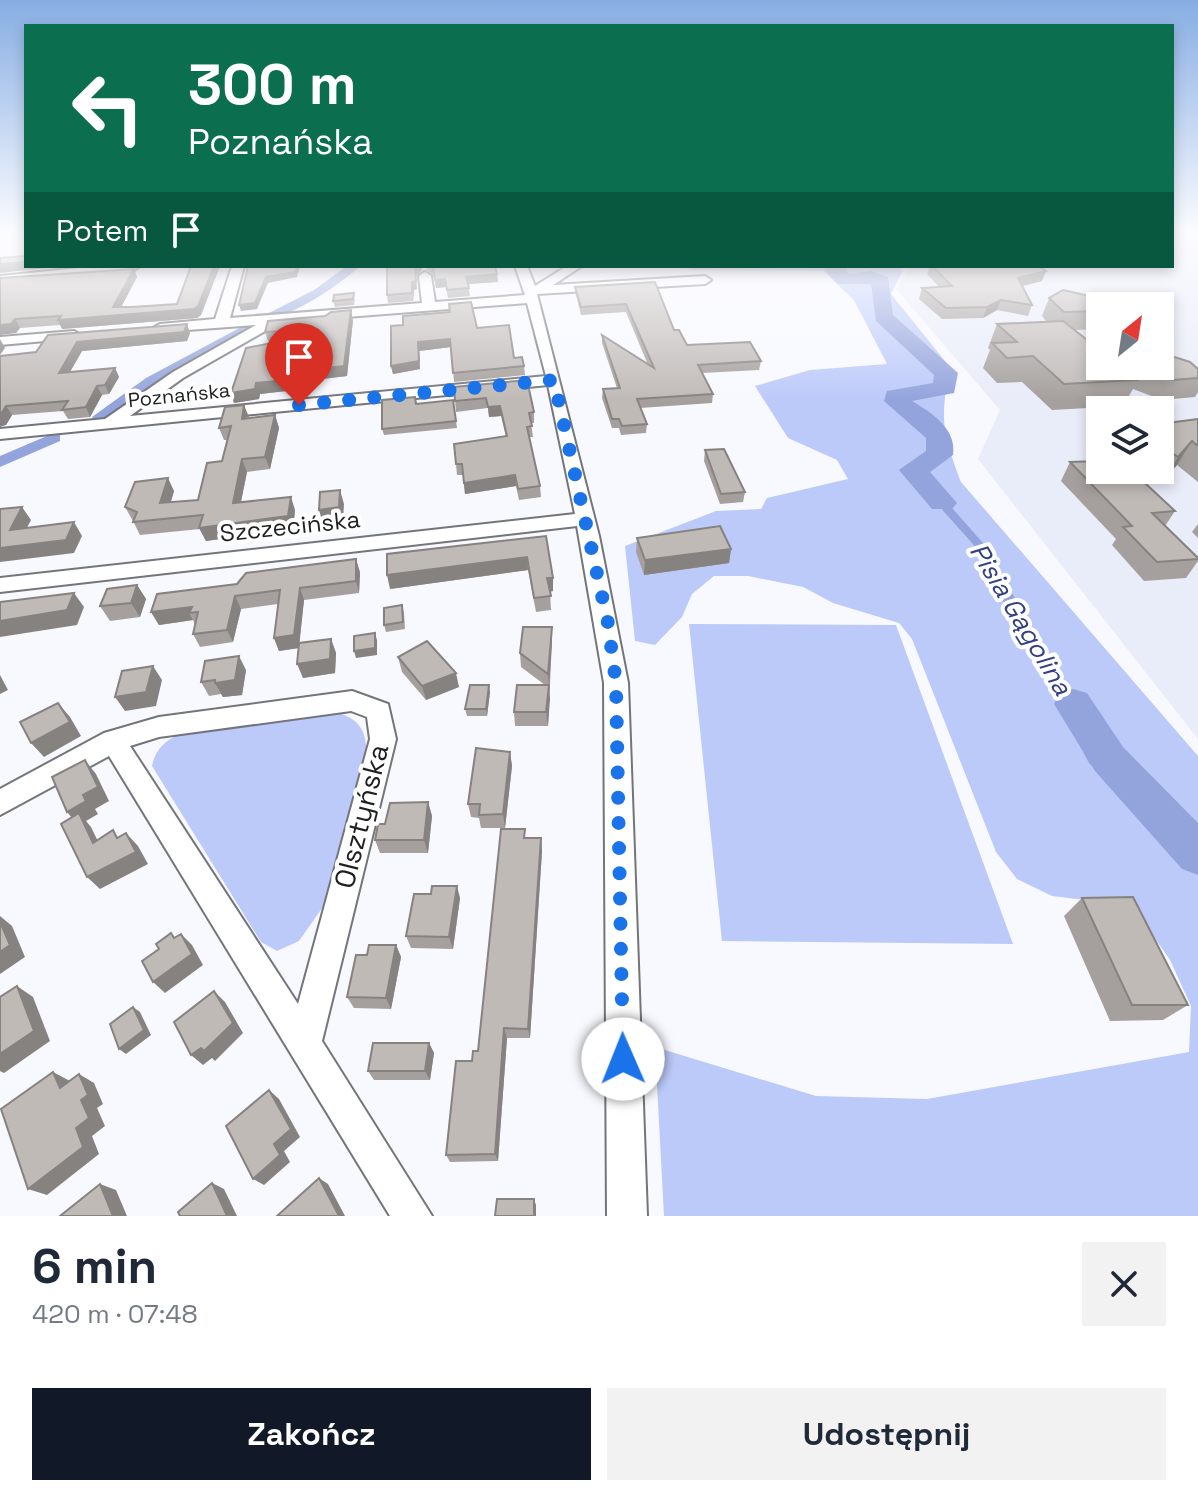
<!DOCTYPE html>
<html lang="pl">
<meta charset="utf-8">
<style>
:root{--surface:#fff;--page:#f2f2f3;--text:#1f2937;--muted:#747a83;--accent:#111827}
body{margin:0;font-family:"Space Grotesk",sans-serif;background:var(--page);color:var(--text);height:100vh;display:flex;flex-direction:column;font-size:30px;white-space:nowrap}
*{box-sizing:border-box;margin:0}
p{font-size:26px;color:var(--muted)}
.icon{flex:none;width:44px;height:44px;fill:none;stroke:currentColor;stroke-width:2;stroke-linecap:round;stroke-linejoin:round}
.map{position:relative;height:1216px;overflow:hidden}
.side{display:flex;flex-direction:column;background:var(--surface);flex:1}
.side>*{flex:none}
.guide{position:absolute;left:24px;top:24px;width:1150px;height:244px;border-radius:0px;box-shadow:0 4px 12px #0003;background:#0b6e4f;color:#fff;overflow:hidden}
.needle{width:52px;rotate:30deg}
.fabs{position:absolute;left:1086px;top:292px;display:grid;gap:16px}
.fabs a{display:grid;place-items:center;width:88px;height:88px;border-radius:0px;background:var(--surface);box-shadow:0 4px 12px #0003;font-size:40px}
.pin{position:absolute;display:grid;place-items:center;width:68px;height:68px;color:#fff;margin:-82px -34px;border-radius:50% 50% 50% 0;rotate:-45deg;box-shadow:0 0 8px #0007}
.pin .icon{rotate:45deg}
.me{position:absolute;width:88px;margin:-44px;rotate:359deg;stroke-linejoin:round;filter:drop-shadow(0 0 6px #0008)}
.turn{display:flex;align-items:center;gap:28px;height:168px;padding:0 32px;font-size:36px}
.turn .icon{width:104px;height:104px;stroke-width:2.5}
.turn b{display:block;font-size:56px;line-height:68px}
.then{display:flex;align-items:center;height:76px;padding:0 32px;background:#0003;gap:16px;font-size:30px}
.round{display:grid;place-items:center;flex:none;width:84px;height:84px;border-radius:0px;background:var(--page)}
.head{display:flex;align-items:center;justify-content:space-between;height:136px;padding:0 32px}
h1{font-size:48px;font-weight:800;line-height:60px}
.action{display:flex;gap:16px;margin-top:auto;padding:16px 32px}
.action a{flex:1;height:92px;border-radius:0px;background:var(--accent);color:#fff;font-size:32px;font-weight:800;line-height:92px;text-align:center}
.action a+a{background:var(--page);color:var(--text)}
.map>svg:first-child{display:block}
.built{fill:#e9ecf9;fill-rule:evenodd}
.green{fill:#bccafa}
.water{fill:#93a3dc}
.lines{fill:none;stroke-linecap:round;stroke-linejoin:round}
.canal{fill:#93a3dc;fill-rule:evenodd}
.river{fill:#93a3dc;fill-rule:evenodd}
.minor-casing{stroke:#74757a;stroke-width:4}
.minor{fill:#fff;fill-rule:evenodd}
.wall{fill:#a5a09d}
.shaded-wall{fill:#868280}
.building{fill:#c0bab7;stroke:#868280;stroke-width:2}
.route{stroke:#1a73e8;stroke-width:14;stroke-dasharray:0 25.2}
.labels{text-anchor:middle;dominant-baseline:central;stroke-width:8;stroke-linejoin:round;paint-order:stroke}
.far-street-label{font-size:20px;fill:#1e1f20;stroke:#fff}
.street-label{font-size:24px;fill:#1e1f20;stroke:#fff}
.water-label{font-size:26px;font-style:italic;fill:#334084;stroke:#fff}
.near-street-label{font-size:28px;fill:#1e1f20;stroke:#fff}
</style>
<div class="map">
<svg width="1198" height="1216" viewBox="0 0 1198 1216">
<rect width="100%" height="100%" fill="#f8f9ff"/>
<path class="built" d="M1172 231H1198V739L978 459 1000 410 896 289 910 269 908 266H1172ZM1100 306H1160V366H1100ZM1100 410H1160V470H1100Z"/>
<g class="green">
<path d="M682 266H899L902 272 891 294 949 366C941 423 941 429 961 482L1198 756V1216H664L655 1047 816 1096 927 1099 1189 1052 1191 1006 1170 960 1145 924 1093 901 1052 896 1017 879 996 852 912 639 899 623 833 603 803 587 748 576H714L692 594 682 617 655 645 635 641 625 546 716 511 761 509 767 498 848 479 837 460 788 438 755 386 810 370 887 364 854 300 823 271 691 270Z"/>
<polygon points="689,624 896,625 1013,944 722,941"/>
<path d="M333 712C356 716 367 729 366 752L325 904 299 941 277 951 261 942 152 766C155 749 165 741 180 734Z"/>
</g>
<polygon class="water" points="916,467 983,543 1106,756 1198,843 1198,867 1089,763 973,544 910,474"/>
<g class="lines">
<g class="canal">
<path d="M347 266H360C346 280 283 325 267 314L314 290Z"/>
<polygon points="247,324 253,328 251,331 156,384 105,420 95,420 92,417 146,378"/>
<polygon points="54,433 60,435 60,441 0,467 0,456"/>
</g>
<g class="river">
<path d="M827 266H849L846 271 849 274 871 271 888 277 893 315 958 373 954 393 912 401C932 413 957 429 953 455L930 472 957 503 952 509H932L899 470 926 451V438L884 401 887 391 933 383 934 375 876 321 871 284H838L824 270Z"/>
<polygon points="1073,689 1087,693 1123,747 1198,823 1198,875 1182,869 1095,771 1054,704 1059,693"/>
</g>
<g class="minor-casing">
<g id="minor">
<polygon points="99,266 140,266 134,270 0,284 0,276"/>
<path d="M232 266H244L230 318 422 303 419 276 425 272 431 276 435 302 525 295 515 266H527L535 286 567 266H582L553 285 705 276 711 280 705 284 537 294 599 536 628 683 647 1216H607L604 683 577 526 0 592V578L575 514 548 385 0 439V429L105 419 173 372 256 325 160 332 153 328 160 324 215 319ZM527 303 546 376 130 416 183 378 267 330 270 323Z"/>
<polygon points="74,331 81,335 79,338 0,345 0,337"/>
<path d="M352 691 388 704 396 739 322 1041 432 1216H390L109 756 0 815V789L104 733 159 717ZM351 711 367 717 370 739 298 1004 130 746 159 737Z"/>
</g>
</g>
<use href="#minor" class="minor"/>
</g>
<g class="wall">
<polygon points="191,266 220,266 201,315 197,318 62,329 60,325 20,328 16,333 0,278 137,277 121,307 177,304"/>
<polygon points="387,266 422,266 422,270 416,276 417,289 414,290 413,301 388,303 387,295"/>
<polygon points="426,266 495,266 498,282 468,284 470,296 448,298 446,287 436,288 434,276 427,270"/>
<polygon points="930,266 1039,266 1042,281 1022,286 1032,305 1028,316 997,310 983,318 942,319 919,299 922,288 939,287 927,274"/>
<polygon points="655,282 674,330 687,345 761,361 759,370 702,373 713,394 712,403 640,408 647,424 646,433 621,435 619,428 612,428 602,398 603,389 617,388 602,343 602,335 648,365 626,312 581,315 576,295 575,287"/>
<polygon points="1049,298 1100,306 1100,329 1075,330 1130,374 1135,366 1198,369 1198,392 1195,397 1162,400 1133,389 1123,406 1052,410 1022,382 997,383 983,368 990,350 988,348 997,324 1047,322 1042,316"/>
<polygon points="355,299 354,305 335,307 333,301"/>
<polygon points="353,320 347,376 314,380 313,388 260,394 259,399 234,403 231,393 282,341 268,341 265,332"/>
<polygon points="391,326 477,328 524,366 525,375 454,382 451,347 419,351 420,369 393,374 391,366"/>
<polygon points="190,333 187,341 82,351 70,372 115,368 119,377 109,394 102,395 90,417 68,419 63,411 12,415 6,425 0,356 36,352"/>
<polygon points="454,387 534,412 534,423 531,423 533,437 529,437 540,486 541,497 519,500 516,486 465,494 463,475 457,475 456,464 506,437 501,416 489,417 488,408 456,412"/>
<polygon points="453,400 457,428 384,435 382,429 416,404"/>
<polygon points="275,415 279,428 270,469 247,472 241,502 295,510 293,529 206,541 200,529 140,535 133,521 125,507 174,491 171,502 198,500 222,461 227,440 224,440 219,428 249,418"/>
<polygon points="1198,419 1198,482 1177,465 1163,481 1149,470 1160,470 1160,424"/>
<polygon points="705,450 745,492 743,502 720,504 704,461"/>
<polygon points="1070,462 1175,511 1165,526 1198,558 1198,561 1186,578 1144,581 1112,545 1116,539 1061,481"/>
<polygon points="1198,524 1198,538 1192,532"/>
<polygon points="546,536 553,578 553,591 550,592 551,610 536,612 528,570 390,589"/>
<polygon points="637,538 731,549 729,563 644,575 636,552"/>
<polygon points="360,572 359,593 304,600 299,643 331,639 336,653 335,673 303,678 298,648 279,651 274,638 278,604 241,609 233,642 200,647 193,634 195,625 193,620 159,625 151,612"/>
<polygon points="137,585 146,599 140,617 110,621 100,606"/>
<polygon points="402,605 404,613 405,629 386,632 384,625"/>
<polygon points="552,641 548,726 515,726 514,712 545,685 521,667 520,653"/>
<polygon points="398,657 459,687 426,700 402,672"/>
<polygon points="246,670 242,695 223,697 221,694 209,696 201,682"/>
<polygon points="490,692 487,716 467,716 465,709"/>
<polygon points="510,752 512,766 505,828 481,828 479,818 471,817 468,804"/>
<polygon points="428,802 432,816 428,853 380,853 375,840 385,824"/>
<polygon points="526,838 541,838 542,851 530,1038 507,1038 498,1161 450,1162 446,1155 472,1061 478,1051"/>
<polygon points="460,898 453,949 411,948 406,936"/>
<polygon points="1082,898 1188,1005 1163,1020 1110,1021 1064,916"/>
<polygon points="396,945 401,957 391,1009 354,1008 347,997 367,955"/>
<polygon points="429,1043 434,1053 430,1080 374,1080 368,1071"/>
</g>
<g class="shaded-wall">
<polygon points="26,262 26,266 66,266 0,273 0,264"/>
<polygon points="214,266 220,266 201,315 197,318 62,329 58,320 113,307 134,269 137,277 117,315 194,309"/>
<polygon points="297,266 300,266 297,277 268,283 257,309 241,311 239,305 266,277"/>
<polygon points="418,266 422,266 422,270 416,276 417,289 414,290 413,301 412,282 415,269"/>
<polygon points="1046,271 1042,281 1014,288 1018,278"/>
<polygon points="497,274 498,282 467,284 466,277"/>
<polygon points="445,279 446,287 436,288 435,280"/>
<polygon points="1001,300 997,310 983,318 987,307"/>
<polygon points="351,310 353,320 347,376 314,380 313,388 260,394 259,399 234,403 231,393 256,383 311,370"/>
<polygon points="15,319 20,328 16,333 0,335 0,325"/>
<polygon points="187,324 190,333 187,341 82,351 64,382 59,373 77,342"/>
<polygon points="0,339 5,348 0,355"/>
<polygon points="450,339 451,347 419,351 420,369 393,374 391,366 418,342"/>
<polygon points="115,368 119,377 109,394 105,385"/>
<polygon points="97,386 102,395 90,417 86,407"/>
<polygon points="244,405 249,417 242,419"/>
<polygon points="6,406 12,415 6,425 0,427 0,416"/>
<polygon points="500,406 501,416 489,417 488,407"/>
<polygon points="275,415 279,428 270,469 265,457"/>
<polygon points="1192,441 1177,465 1163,481 1178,457"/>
<polygon points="242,459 247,472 238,516 233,503"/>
<polygon points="515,475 516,486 465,494 464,483"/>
<polygon points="168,478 174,491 166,516 160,503"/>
<polygon points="340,490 344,504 343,521 323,524 319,510"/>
<polygon points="291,497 295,510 293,529 206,541 199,528"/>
<polygon points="22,507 31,520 19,543 10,530"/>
<polygon points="74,522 82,536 74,553 0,562 0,548"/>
<polygon points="731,549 729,563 644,575 645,560"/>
<polygon points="527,557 528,570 390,589 387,575"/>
<polygon points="356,559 360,572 359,593 356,581"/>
<polygon points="547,578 553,578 553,591 548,592"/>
<polygon points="137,585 146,599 140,617 131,603"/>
<polygon points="300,588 304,600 299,648 279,651 274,638"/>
<polygon points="74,593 84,607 77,625 0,637 0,621"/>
<polygon points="235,596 241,609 233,642 227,630"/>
<polygon points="192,607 189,613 193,620 159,625 151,612"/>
<polygon points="552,627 552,641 549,688 548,674"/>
<polygon points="375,633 377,640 377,655 356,658 354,651"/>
<polygon points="331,639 336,653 335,673 303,678 297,664"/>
<polygon points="239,656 246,670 242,695 223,697 215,683"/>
<polygon points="153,666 162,680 156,706 125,711 115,697"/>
<polygon points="456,673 459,687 426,700 422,686"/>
<polygon points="0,675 8,690 0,694"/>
<polygon points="489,685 490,692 487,716 486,709"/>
<polygon points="549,685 550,699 548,726 546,712"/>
<polygon points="58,703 70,717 81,736 44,757 31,743"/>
<polygon points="510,752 512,766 505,828 503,814"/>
<polygon points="85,760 96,774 109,801 95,809 98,814 86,821 91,827 105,856 67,812"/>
<polygon points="428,802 432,816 428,853 424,840"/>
<polygon points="126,833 138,846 148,864 100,889 87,877"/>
<polygon points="541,838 542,851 530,1038 528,1029"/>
<polygon points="457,886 460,898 453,949 449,937"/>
<polygon points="0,916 12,926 25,957 0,974"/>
<polygon points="181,934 192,945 203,965 165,993 153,982"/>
<polygon points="396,945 401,957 391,1009 386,998"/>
<polygon points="17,986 33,997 50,1041 4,1073 0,1071 0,1054"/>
<polygon points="214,991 225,1002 243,1033 215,1061 212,1058 203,1065 191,1055"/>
<polygon points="133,1007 140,1012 151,1035 126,1054 119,1049"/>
<polygon points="504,1028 507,1038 498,1161 495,1154"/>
<polygon points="429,1043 434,1053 430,1080 425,1071"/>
<polygon points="53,1072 70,1081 60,1088"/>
<polygon points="79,1074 94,1083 103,1104 97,1108 105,1126 92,1136 99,1154 47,1195 28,1189 76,1128"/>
<polygon points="269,1090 279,1099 300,1137 284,1151 290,1162 264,1185 253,1179 274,1144"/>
<polygon points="319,1178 328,1184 345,1216 339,1216"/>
<polygon points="212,1183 224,1189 237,1216 227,1216"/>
<polygon points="100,1184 116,1190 127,1216 113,1216"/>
<polygon points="534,1199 536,1205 536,1216 534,1216"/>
</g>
<g class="building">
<polygon points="26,256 26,262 0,264 0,258"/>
<polygon points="191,266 214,266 198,306 194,309 58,320 61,316 15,319 11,324 0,325 0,278 134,269 113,307 132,307 177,304"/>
<polygon points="248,266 297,266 296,272 266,277 255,303 239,305"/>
<polygon points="387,266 418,266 415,269 416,281 412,282 412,293 387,295"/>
<polygon points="430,266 495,266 497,274 466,277 469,288 447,290 445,279 435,280 433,268"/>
<polygon points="932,266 1039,266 1046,271 1018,278 1032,305 1001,300 987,307 946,308 922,288 952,286"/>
<polygon points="655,282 674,330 679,330 687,345 750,342 761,361 698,365 713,394 637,399 647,424 622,426 619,419 612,419 603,389 620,388 602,335 654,368 626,304 581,307 575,287"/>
<polygon points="1063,290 1089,296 1109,306 1100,306 1100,311 1064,312 1049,298"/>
<polygon points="354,293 353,299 333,301 334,295"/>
<polygon points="471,302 477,328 509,325 514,358 522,357 524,366 453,373 450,339 418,342 419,361 391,366 391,326 403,325 403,316 450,312 449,304"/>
<polygon points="351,310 344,366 311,370 310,378 256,383 255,389 231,393 246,348 287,340 285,331 265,332 268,321 325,316 331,312"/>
<polygon points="1063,321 1100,350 1100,366 1120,366 1137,380 1064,384 1033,356 1007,358 992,343 1017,342 997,324"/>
<polygon points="187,324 184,332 77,342 59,373 115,368 105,385 97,386 86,407 62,410 68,401 6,406 0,416 0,356 36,352 48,335"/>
<polygon points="1160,354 1165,354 1190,362 1198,369 1198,378 1173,380 1135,366 1160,366"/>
<polygon points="527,380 534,412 529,413 532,426 527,427 540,486 518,489 515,475 464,483 462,464 456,464 454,444 507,436 500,406 488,407 486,398 455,401 454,387"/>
<polygon points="415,397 416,404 453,400 456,421 382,429 382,400"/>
<polygon points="244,405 242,419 275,415 265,457 242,459 233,503 291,497 288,516 199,528 203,515 133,522 137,512 125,507 135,482 168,478 160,503 198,500 207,463 222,461 231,426 219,428 225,407"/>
<polygon points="1198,419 1198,446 1192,441 1178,457 1160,444 1160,424"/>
<polygon points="724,449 745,492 721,494 705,450"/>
<polygon points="1100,461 1100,470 1131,470 1175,511 1152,513 1198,558 1198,559 1157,562 1123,527 1132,526 1070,462"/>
<polygon points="340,490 339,507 319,510 320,492"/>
<polygon points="22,507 10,530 74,522 66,540 0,548 0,509"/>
<polygon points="720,526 731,549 645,560 637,538"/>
<polygon points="546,536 553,578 547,578 551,596 534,598 527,557 387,575 387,554"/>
<polygon points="356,559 356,581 300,588 294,635 274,638 280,590 235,596 227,630 193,634 198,612 189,613 192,607 151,612 157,594 237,584 246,573"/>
<polygon points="137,585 131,603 100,606 107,589"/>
<polygon points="74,593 67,610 0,621 0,602"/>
<polygon points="402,605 403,622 384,625 384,608"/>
<polygon points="523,627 552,627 548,674 520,653"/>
<polygon points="375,633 375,648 354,651 354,636"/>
<polygon points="331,639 330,659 297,664 299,643"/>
<polygon points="427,641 456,673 422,686 398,657"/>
<polygon points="239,656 235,680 215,683 215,680 201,682 205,661"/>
<polygon points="153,666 146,692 115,697 122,671"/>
<polygon points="470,685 489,685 486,709 465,709"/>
<polygon points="517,685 549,685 546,712 514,712"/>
<polygon points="58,703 70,722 31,743 20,722"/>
<polygon points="476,748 510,752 503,814 479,815 480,804 468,804"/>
<polygon points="85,760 98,787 83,795 86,801 67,812 52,777"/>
<polygon points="428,802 424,840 375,840 378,824 385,824 390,803"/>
<polygon points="79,813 93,843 113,830 117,838 126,833 136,852 87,877 61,824"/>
<polygon points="501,829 525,829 524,838 541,838 528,1029 504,1028 495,1154 446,1155 456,1061 472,1061 473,1051 478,1051"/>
<polygon points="432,886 457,886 449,937 406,936 414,894 431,894"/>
<polygon points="1133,897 1188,1005 1132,1005 1082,898"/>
<polygon points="0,922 10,945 0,952"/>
<polygon points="171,933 174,938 181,934 192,954 153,982 142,961 159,949 156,944"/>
<polygon points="369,945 396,945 386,998 347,997 356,955 367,955"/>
<polygon points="17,986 34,1031 0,1054 0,997"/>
<polygon points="214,991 233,1023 204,1051 201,1048 191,1055 174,1022"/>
<polygon points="133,1007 144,1030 119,1049 110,1024"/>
<polygon points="373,1043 429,1043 425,1071 368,1071"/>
<polygon points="53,1072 60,1088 79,1074 88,1095 81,1100 89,1118 76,1128 83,1147 28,1189 1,1109"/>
<polygon points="269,1090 291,1129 274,1144 280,1155 253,1179 226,1126"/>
<polygon points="319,1178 339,1216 277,1216"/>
<polygon points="212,1183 227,1216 180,1216 178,1212"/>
<polygon points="100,1184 113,1216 60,1216"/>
<polygon points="497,1199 534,1199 534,1216 495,1216"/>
</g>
<linearGradient id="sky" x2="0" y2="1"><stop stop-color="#86ade3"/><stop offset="0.58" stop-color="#fcfcff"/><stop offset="1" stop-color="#fcfcff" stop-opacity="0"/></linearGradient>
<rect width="1198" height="401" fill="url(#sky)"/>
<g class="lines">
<polyline class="route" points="299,405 554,380 608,623 616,683 623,1059"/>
</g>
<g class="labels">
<g class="far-street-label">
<text transform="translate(179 395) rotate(-6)">Poznańska</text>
</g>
<g class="street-label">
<text transform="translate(290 526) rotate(-6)">Szczecińska</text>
</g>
<g class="water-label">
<text transform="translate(1021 619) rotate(59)">Pisia Gągolina</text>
</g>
<g class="near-street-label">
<text transform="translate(361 816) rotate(-76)">Olsztyńska</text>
</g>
</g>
</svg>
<div class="fabs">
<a><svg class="needle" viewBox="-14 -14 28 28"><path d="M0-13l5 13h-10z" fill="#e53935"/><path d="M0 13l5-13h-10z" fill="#747a83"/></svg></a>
<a><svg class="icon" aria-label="layers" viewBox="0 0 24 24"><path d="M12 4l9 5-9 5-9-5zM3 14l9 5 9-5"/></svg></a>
</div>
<div class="pin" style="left:299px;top:405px;background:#d93025"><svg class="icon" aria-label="arrive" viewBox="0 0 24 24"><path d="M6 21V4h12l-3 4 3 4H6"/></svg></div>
<svg class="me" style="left:623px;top:1059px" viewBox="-20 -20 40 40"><circle r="19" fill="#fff"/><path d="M0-13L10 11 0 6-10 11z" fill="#1a73e8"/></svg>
<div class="guide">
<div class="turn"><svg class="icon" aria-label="left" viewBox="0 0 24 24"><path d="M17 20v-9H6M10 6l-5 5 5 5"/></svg><div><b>300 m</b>Poznańska</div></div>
<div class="then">Potem<svg class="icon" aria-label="arrive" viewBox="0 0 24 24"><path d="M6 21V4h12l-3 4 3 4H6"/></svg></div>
</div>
</div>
<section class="side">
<div class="head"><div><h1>6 min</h1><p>420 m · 07:48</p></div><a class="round"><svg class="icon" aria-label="close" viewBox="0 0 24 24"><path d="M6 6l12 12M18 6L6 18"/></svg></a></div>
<div class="action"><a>Zakończ</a><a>Udostępnij</a></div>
</section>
